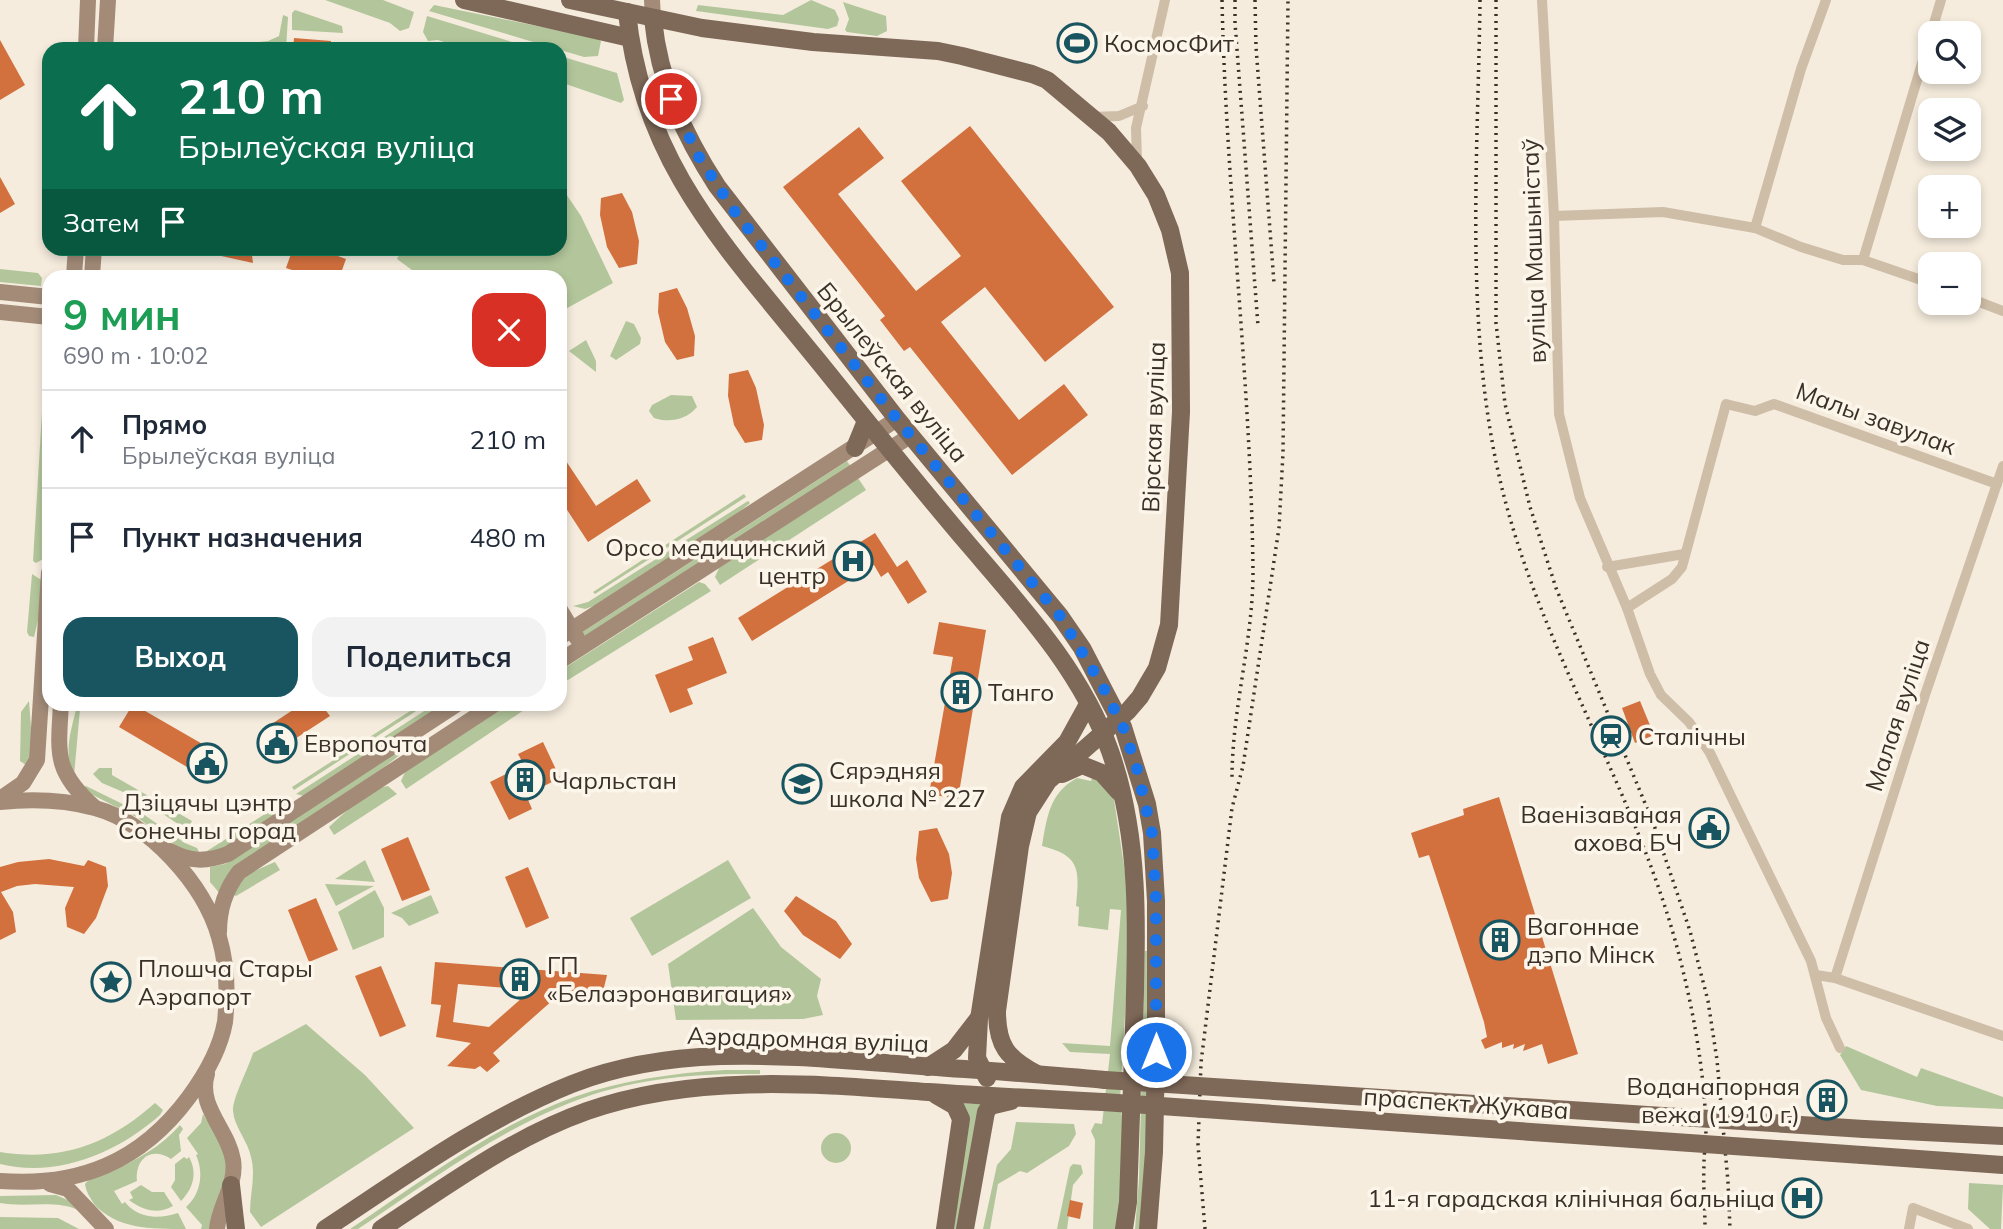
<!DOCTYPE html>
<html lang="ru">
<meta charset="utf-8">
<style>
:root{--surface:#fff;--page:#f2f2f3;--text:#1f2937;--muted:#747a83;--line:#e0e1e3;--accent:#195560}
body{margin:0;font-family:Mulish,sans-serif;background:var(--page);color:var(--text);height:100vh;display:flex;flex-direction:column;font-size:26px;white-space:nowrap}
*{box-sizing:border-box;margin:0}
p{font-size:23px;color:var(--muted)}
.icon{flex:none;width:38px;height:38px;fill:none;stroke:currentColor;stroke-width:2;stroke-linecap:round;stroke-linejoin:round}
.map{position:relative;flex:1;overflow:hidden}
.panel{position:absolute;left:42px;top:270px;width:525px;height:441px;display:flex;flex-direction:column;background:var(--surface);border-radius:21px;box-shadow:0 4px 10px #0003}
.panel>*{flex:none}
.guide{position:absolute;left:42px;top:42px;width:525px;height:214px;border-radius:21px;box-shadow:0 4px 10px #0003;background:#0b6e4f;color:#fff;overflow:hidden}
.tools{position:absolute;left:1918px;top:21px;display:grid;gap:14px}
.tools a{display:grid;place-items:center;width:63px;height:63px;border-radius:14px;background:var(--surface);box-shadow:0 4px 10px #0003;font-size:35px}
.pin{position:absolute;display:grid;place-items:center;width:60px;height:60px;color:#fff;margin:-30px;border:4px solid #fff;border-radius:50%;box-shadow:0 2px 7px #0007}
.me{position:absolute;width:77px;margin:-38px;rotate:0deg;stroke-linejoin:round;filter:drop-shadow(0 0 5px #0008)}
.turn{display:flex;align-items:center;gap:24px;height:147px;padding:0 21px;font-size:32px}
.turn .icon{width:91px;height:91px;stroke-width:2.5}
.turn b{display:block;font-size:49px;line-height:60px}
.then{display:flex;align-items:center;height:66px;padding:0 21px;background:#0003;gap:14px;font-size:26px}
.round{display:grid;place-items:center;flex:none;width:74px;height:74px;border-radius:21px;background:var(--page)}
.head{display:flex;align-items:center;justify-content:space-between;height:119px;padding:0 21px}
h1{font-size:42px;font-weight:700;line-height:52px;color:#1e9e55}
.button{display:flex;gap:14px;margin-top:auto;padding:14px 21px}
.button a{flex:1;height:80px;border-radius:21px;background:var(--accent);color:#fff;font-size:28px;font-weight:700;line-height:80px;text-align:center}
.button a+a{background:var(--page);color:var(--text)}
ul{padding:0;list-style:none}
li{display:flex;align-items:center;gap:21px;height:98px;padding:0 21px;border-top:2px solid var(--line)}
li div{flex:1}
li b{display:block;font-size:26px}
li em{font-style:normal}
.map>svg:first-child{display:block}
.green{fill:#b3c69b}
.building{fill:#d2703e;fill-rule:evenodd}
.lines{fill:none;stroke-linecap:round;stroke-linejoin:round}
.street{stroke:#cebda7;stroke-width:10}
.secondary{stroke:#a38b78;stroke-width:16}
.primary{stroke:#7e6858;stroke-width:18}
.rail{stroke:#3a3028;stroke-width:3.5;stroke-dasharray:2 5;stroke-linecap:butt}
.primary-bridge{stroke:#7e6858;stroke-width:18}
.route{stroke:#1a73e8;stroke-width:12;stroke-dasharray:0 21.6}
.labels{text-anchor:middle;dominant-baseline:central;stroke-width:7;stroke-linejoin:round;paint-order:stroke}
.poi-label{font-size:24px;fill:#3a3028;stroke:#fcf5ea;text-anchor:start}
.street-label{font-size:24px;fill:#3a3028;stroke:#fcf5ea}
</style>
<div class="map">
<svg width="2003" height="1229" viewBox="0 0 2003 1229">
<rect width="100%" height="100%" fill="#f5ecdd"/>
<g class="green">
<polygon points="325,0 383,0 414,12 409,28 400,31 390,23"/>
<polygon points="811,0 835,10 839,19 837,26 828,29 696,11 698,5 783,15"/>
<polygon points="843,2 886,16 887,31 877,36 847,32 845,30 849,19"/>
<polygon points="434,5 596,38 601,41 598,56 584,57 429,11"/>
<polygon points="295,10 342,26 343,33 292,30 292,13"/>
<polygon points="283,15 288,17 286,49 256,49 259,42 268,41 279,36"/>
<polygon points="427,16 535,49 465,49 438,40 428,41 423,32"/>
<polygon points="560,56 617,73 624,100 621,103 560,82"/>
<polygon points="560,185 581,216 613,283 560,312 560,276 420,276 397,259 402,249 560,248"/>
<polygon points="0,269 38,273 42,278 41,286 0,282"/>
<polygon points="626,321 634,324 641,338 640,344 616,360 610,356"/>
<polygon points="586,340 596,361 596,372 569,351"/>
<polygon points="49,355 49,520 46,554 45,558 36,563 33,561 45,363"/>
<path d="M671 395 692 396 697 407C686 420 669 423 654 418L649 411 652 405Z"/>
<polygon points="847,461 851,467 587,639 581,633"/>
<polygon points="858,478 866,490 720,585 715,577 719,568"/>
<polygon points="744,494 746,497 595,594 593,592"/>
<polygon points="748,501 750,503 725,524 594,606 585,609 573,606 588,602"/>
<polygon points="32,574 43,581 44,594 34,637 29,636 27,632"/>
<polygon points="699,582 705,584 711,591 568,680 563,679 560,671"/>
<polygon points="29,701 33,753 26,765 20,761 21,712"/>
<polygon points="421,704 427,704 294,790 292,787"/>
<polygon points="435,704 449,704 304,796 296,794"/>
<polygon points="509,704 533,704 406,789 401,781 405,772"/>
<path d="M77 706 80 709 74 776C63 754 71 730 77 706Z"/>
<polygon points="417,737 419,740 221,895 210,882 210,867 225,864"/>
<polygon points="99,768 112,768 112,775 192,821 187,830 142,800 102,783 93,774"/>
<path d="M1093 774 1113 793 1131 912 1120 1101C1127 1144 1122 1186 1117 1229H1093L1095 1140 1091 1131 1095 1123 1102 1124 1110 1054 1070 1052 1062 1043 1110 1046 1121 910 1110 909 1108 930 1078 926 1079 907 1076 906C1079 871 1082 856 1042 846 1047 818 1049 793 1077 778L1091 781Z"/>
<polygon points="86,786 143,814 185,843 197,848 200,854 178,847 138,818 85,791 82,788"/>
<path d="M388 786 397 794 334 835 329 827C345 813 367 789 388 786Z"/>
<polygon points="287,800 286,808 217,853 207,851"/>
<polygon points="365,860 375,882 335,879"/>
<polygon points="728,860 751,898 652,956 630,918"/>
<polygon points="275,862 280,870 236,896 231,894 245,875"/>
<polygon points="325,884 374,886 336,906"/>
<polygon points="375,890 384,908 384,937 353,950 338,912"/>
<polygon points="431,895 439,913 409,926 402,918 391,913"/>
<polygon points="753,908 781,947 821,979 817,996 823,1015 803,1019 676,1020 668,964"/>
<path d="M1145 951H1147C1146 1043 1154 1138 1139 1229H1135L1139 1179Z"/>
<path d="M306 1024 365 1075 414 1128 261 1227 250 1212C250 1193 256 1176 251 1157 248 1142 234 1126 233 1111 232 1099 249 1067 253 1053Z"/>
<polygon points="1846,1046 1917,1077 1921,1068 2003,1097 2003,1109 1937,1106 1861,1090 1840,1055"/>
<path d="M725 1070H760V1074C697 1073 632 1078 572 1102 495 1132 427 1183 358 1229H350C421 1182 493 1126 574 1097 623 1080 674 1073 725 1070Z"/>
<path d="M155 1103 163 1110 160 1115C117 1153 58 1178 0 1164V1152C61 1162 109 1144 155 1103Z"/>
<polygon points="955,1103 988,1104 958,1229 954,1229 965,1134"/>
<path d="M203 1114 223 1146 228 1169 211 1229H201L202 1225 186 1207C201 1194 204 1173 196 1155L198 1154 187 1138 201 1123Z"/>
<polygon points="1016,1122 1074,1124 1076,1134 1069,1146 1027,1173 1020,1171 998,1184 990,1229 983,1229 997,1165 1011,1149"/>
<path d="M180 1125 183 1129 179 1135 181 1151 171 1159C151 1146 135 1159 137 1181L114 1191 122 1204 125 1202C138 1219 159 1219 178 1213L186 1229C150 1229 117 1229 94 1204 90 1197 86 1192 85 1184 91 1176 101 1176 110 1172 136 1160 161 1147 180 1125Z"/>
<circle cx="836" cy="1148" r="15"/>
<path d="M184 1157 187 1159 189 1157C198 1173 193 1189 181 1201L171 1187 175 1180V1164Z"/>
<polygon points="1073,1164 1081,1165 1083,1173 1073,1185 1067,1229 1057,1229 1070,1167"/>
<polygon points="1969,1183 2003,1185 2001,1229 1990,1229 1968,1209"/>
<path d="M141 1185 152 1192H164L173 1206C158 1215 142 1210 129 1200L133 1198 130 1192Z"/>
<path d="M56 1195 75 1203 80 1211C57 1199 26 1208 0 1203V1196Z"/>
<polygon points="0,1217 58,1218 79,1229 0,1229"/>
</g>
<g class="building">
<polygon points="294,38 331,41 330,49 293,49"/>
<polygon points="0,40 25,85 0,100"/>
<polygon points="970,126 1114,307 1045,362 985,287 941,322 1019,420 1064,384 1088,415 1012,475 910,347 904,351 880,320 885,316 783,187 859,127 884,158 838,194 916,291 961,256 901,181"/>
<polygon points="0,177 15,204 0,213"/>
<polygon points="622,193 632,212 639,241 637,264 619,268 607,247 600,215 601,198"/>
<polygon points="203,248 251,248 253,263 203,252"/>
<polygon points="293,248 316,248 346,259 340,276 310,276 286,268"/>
<polygon points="677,288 687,308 695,336 694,356 677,360 665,342 658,312 659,293"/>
<polygon points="748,370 756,388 764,425 762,440 745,443 734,425 728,396 729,374"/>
<polygon points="560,452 596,506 637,479 651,501 588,542 560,499"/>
<polygon points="875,533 897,567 907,560 927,592 908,604 888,572 881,577 874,565 752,641 738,618"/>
<polygon points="939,622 986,630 958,799 929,794 953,657 933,654"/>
<polygon points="713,637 727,673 687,689 693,704 670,713 655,675 693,660 688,647"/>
<polygon points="1640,701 1654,735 1635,743 1622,708"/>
<polygon points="133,704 218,753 204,777 119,727"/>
<polygon points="302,704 321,704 330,716 278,750 264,729"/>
<polygon points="543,742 560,778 526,795 532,809 509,820 490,782 524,765 518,754"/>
<polygon points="1499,797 1578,1054 1548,1064 1542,1044 1523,1051 1525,1044 1513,1049 1514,1044 1502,1048 1502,1042 1485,1049 1481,1040 1487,1037 1484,1022 1429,855 1419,858 1411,833 1464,815 1463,809"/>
<polygon points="937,828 949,854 952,873 948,899 931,902 919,878 916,859 919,831"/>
<polygon points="408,837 430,890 402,901 381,849"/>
<polygon points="49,859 84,866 88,860 106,867 108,886 96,918 84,934 67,927 65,908 74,887 35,884 17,886 1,892 13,912 16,932 0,940 0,867 18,862"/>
<polygon points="528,867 549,918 526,928 505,877"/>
<polygon points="796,896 836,921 852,944 840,959 803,935 784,911"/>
<polygon points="316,898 338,950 309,962 288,910"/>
<path d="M435 962 607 975 602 996 562 992 493 1053 500 1061 487 1072 480 1066 475 1069 447 1066 471 1043 436 1037 441 1005 431 1004ZM458 984 531 990 489 1027 453 1022Z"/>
<polygon points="381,966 406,1026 380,1037 355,976"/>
<polygon points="1824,1088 1831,1089 1834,1094 1834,1106 1830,1110 1825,1110 1821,1106 1821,1093"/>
<polygon points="1070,1200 1083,1203 1080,1219 1067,1216"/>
</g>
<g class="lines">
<g class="street">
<polyline points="1542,0 1554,216 1559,414 1580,498 1627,608 1650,674 1661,695 1689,722 1710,753 1811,961 1826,1018 1840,1048"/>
<polyline points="1092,117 1119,116 1143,106"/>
<polyline points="1137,162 1136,128 1165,0"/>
<polyline points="1554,216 1663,212 1755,228 1801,247 1843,260 1863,260 1930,283"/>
<polyline points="1755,228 1801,69 1826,0"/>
<polyline points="1863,260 1941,0"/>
<polyline points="1969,298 2003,311"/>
<polyline points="1607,567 1684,554"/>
<polyline points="1627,608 1672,579 1682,567 1726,404 1755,411 1774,404 1997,484"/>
<polyline points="1816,975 1835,978 2003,1036"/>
<polyline points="1835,978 1925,695 2003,466"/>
<polyline points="1909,1229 1913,1208 1968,1229"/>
</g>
<g class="secondary">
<polyline points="652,0 653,19"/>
<polyline points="86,49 88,0"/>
<polyline points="105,49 108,0"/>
<polyline points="74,276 76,248"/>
<polyline points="92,276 94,248"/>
<polyline points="0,292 49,297"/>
<polyline points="0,312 49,317"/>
<polyline points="560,610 577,638"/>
<polyline points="560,637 897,419"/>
<polyline points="560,661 910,436"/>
<path d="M61 704C58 754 54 771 94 807"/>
<polyline points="0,799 23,783 37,760 49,572"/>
<path d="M0 802C30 799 65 800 95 808 149 823 204 884 219 937 227 964 228 994 225 1022 220 1050 206 1074 189 1097 141 1162 79 1187 0 1181"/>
<path d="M170 851C190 862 206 862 228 854L457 704"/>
<path d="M219 932C219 909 225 890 239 872L495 704"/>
<path d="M207 1074C197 1107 228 1129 233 1160 237 1185 219 1205 217 1229"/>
<polyline points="50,1184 68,1189 106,1229"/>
</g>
<g class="primary">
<polyline points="464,0 630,38"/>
<path d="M570 0 702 28 813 42 938 51 962 56 1032 74 1047 80 1109 132 1138 166 1156 195 1170 230 1180 273 1181 412 1169 625 1157 668 1140 697 1128 711 1048 781 1028 812 1020 846 997 1011C997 1046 1007 1058 1037 1074"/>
<path d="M627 12C642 162 725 246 815 357 866 420 916 483 969 545 1023 608 1082 672 1110 751 1141 839 1137 934 1134 1026 1132 1085 1130 1143 1128 1202L1124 1229"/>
<path d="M653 19C659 81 684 135 717 186L897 419 1060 616 1082 648 1123 727 1147 804 1152 833 1156 901V1053L1154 1152 1148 1229"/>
<polyline points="855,448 866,421"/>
<polyline points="1062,774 1082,765 1102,773 1119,792"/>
<polyline points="928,1067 954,1050 978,1019"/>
<polyline points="987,1078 977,1058 979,1019 1010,817 1023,787 1067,742 1088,704"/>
<polyline points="936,1095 955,1106 961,1119 945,1229"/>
<polyline points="1864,1129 2003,1136"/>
<polyline points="1862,1155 2003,1165"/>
<polyline points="231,1185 236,1229"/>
<path d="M325 1229C404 1177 484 1119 572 1084 679 1042 797 1057 909 1065 974 1070 1040 1074 1105 1080"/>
<path d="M381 1229C447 1186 513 1137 587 1111 695 1073 816 1084 928 1092 986 1096 1044 1099 1103 1102"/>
<polyline points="965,1229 986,1112 990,1106 1011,1101"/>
</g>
<g class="rail">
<path d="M1222 0C1226 191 1251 381 1253 572 1253 641 1232 709 1232 778"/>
<polyline points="1235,0 1235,23 1258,326"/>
<polyline points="1255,0 1256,47 1274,283"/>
<path d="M1480 0C1478 164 1463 341 1505 500 1546 657 1637 795 1678 951 1693 1008 1704 1069 1706 1127 1706 1140 1704 1153 1704 1165 1703 1186 1705 1208 1705 1229"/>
<polyline points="1496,0 1496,323 1505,404 1530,507 1556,588 1654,825 1690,931 1708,1001 1717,1060 1728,1182 1730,1229"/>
<polyline points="1205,1229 1198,1145 1201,1063 1232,808 1243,766 1279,528 1283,453 1288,0"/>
</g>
<g class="primary-bridge">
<polyline points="1105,1080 1864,1129"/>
<polyline points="1103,1102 1862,1155"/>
</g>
</g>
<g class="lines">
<polyline class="route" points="671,99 699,157 735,212 897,419 1060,616 1103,687 1123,727 1136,765 1152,833 1156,901 1156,1052"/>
</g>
<defs>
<g id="stadium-ring" transform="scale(2.0125)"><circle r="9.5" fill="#fcf5ea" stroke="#195560" stroke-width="1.5"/><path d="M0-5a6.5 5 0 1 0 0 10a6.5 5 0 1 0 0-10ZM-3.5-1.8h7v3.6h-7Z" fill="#195560"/></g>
<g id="hospital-ring" transform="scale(2.0125)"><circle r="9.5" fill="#fcf5ea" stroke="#195560" stroke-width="1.5"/><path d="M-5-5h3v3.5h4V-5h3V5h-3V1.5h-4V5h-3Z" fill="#195560"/></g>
<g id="building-ring" transform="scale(2.0125)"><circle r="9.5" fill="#fcf5ea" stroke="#195560" stroke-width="1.5"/><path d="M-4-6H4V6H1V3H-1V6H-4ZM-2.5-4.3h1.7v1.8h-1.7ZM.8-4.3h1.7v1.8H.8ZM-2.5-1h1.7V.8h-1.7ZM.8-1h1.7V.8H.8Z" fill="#195560"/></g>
<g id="station-ring" transform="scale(2.0125)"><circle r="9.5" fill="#fcf5ea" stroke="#195560" stroke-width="1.5"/><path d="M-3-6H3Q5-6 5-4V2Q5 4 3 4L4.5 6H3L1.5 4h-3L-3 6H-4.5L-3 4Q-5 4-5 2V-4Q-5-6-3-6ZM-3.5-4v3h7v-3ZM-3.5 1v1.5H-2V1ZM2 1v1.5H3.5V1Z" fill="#195560"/></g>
<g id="civic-ring" transform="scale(2.0125)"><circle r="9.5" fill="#fcf5ea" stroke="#195560" stroke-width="1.5"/><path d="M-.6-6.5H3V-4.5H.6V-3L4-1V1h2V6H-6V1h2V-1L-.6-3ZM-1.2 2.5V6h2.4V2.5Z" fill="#195560"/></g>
<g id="school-ring" transform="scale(2.0125)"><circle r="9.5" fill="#fcf5ea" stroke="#195560" stroke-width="1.5"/><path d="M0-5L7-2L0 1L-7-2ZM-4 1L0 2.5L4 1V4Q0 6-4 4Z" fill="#195560"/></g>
<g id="sight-ring" transform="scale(2.0125)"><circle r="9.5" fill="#fcf5ea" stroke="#195560" stroke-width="1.5"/><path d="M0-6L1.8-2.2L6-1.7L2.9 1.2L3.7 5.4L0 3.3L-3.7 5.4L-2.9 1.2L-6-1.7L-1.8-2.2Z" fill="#195560"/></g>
</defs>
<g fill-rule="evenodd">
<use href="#stadium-ring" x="1077" y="43"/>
<use href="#hospital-ring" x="853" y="561"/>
<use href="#building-ring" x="961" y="692"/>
<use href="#station-ring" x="1611" y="736"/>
<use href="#civic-ring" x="277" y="743"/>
<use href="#civic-ring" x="207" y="763"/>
<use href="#building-ring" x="525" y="780"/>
<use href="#school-ring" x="802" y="784"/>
<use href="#civic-ring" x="1709" y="828"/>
<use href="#building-ring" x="1500" y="940"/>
<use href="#building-ring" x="520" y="979"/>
<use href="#sight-ring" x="111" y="982"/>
<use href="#building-ring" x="1827" y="1100"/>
<use href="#hospital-ring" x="1802" y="1198"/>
</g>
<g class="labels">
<g class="poi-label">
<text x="1104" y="43">КосмосФит</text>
<text x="826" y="547" text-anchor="end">Орсо медицинский<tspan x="826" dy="28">центр</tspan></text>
<text x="988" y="692">Танго</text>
<text x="1638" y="736">Сталічны</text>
<text x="304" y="743">Европочта</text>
<text x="829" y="770">Сярэдняя<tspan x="829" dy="28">школа № 227</tspan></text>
<text x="552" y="780">Чарльстан</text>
<text x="207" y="802" text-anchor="middle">Дзіцячы цэнтр<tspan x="207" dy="28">Сонечны горад</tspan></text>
<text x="1682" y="814" text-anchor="end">Ваенізаваная<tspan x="1682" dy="28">ахова БЧ</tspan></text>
<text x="1527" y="926">Вагоннае<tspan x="1527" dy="28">дэпо Мінск</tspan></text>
<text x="547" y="965">ГП<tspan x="547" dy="28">«Белаэронавигация»</tspan></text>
<text x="138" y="968">Плошча Стары<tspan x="138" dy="28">Аэрапорт</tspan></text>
<text x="1800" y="1086" text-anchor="end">Воданапорная<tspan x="1800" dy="28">вежа (1910 г.)</tspan></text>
<text x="1775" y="1198" text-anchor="end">11-я гарадская клінічная бальніца</text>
</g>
<g class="street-label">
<text transform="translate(1533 251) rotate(-92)">вуліца Машыністаў</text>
<text transform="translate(893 372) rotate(51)">Брылеўская вуліца</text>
<text transform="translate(1876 418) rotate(20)">Малы завулак</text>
<text transform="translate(1153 427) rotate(-88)">Вірская вуліца</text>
<text transform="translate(1897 715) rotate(-72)">Малая вуліца</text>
<text transform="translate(808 1039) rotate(2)">Аэрадромная вуліца</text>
<text transform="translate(1466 1103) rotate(4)">праспект Жукава</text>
</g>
</g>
</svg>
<div class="tools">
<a><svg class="icon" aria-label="search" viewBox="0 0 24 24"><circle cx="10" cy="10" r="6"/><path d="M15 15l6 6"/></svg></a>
<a><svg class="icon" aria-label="layers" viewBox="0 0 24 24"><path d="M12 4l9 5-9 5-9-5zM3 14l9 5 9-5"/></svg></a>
<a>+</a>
<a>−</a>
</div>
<div class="pin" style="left:671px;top:99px;background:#d93025"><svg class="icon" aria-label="arrive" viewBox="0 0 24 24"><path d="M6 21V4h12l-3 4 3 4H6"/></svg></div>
<svg class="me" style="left:1156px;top:1052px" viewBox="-20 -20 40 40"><circle r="17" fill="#1a73e8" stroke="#fff" stroke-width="3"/><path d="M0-11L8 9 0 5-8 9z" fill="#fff"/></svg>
<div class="guide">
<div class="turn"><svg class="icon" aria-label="ahead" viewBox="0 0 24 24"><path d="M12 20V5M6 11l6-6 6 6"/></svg><div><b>210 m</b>Брылеўская вуліца</div></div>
<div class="then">Затем<svg class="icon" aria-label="arrive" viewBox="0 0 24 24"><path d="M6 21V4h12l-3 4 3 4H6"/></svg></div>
</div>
<section class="panel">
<div class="head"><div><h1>9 мин</h1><p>690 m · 10:02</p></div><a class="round" style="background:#d93025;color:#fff"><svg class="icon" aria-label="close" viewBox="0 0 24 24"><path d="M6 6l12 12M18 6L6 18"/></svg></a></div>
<ul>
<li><svg class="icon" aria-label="ahead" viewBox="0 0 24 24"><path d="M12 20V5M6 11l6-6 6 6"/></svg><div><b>Прямо</b><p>Брылеўская вуліца</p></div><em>210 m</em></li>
<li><svg class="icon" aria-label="arrive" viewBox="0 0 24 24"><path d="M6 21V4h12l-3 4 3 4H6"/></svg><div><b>Пункт назначения</b></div><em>480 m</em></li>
</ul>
<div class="button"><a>Выход</a><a>Поделиться</a></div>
</section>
</div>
